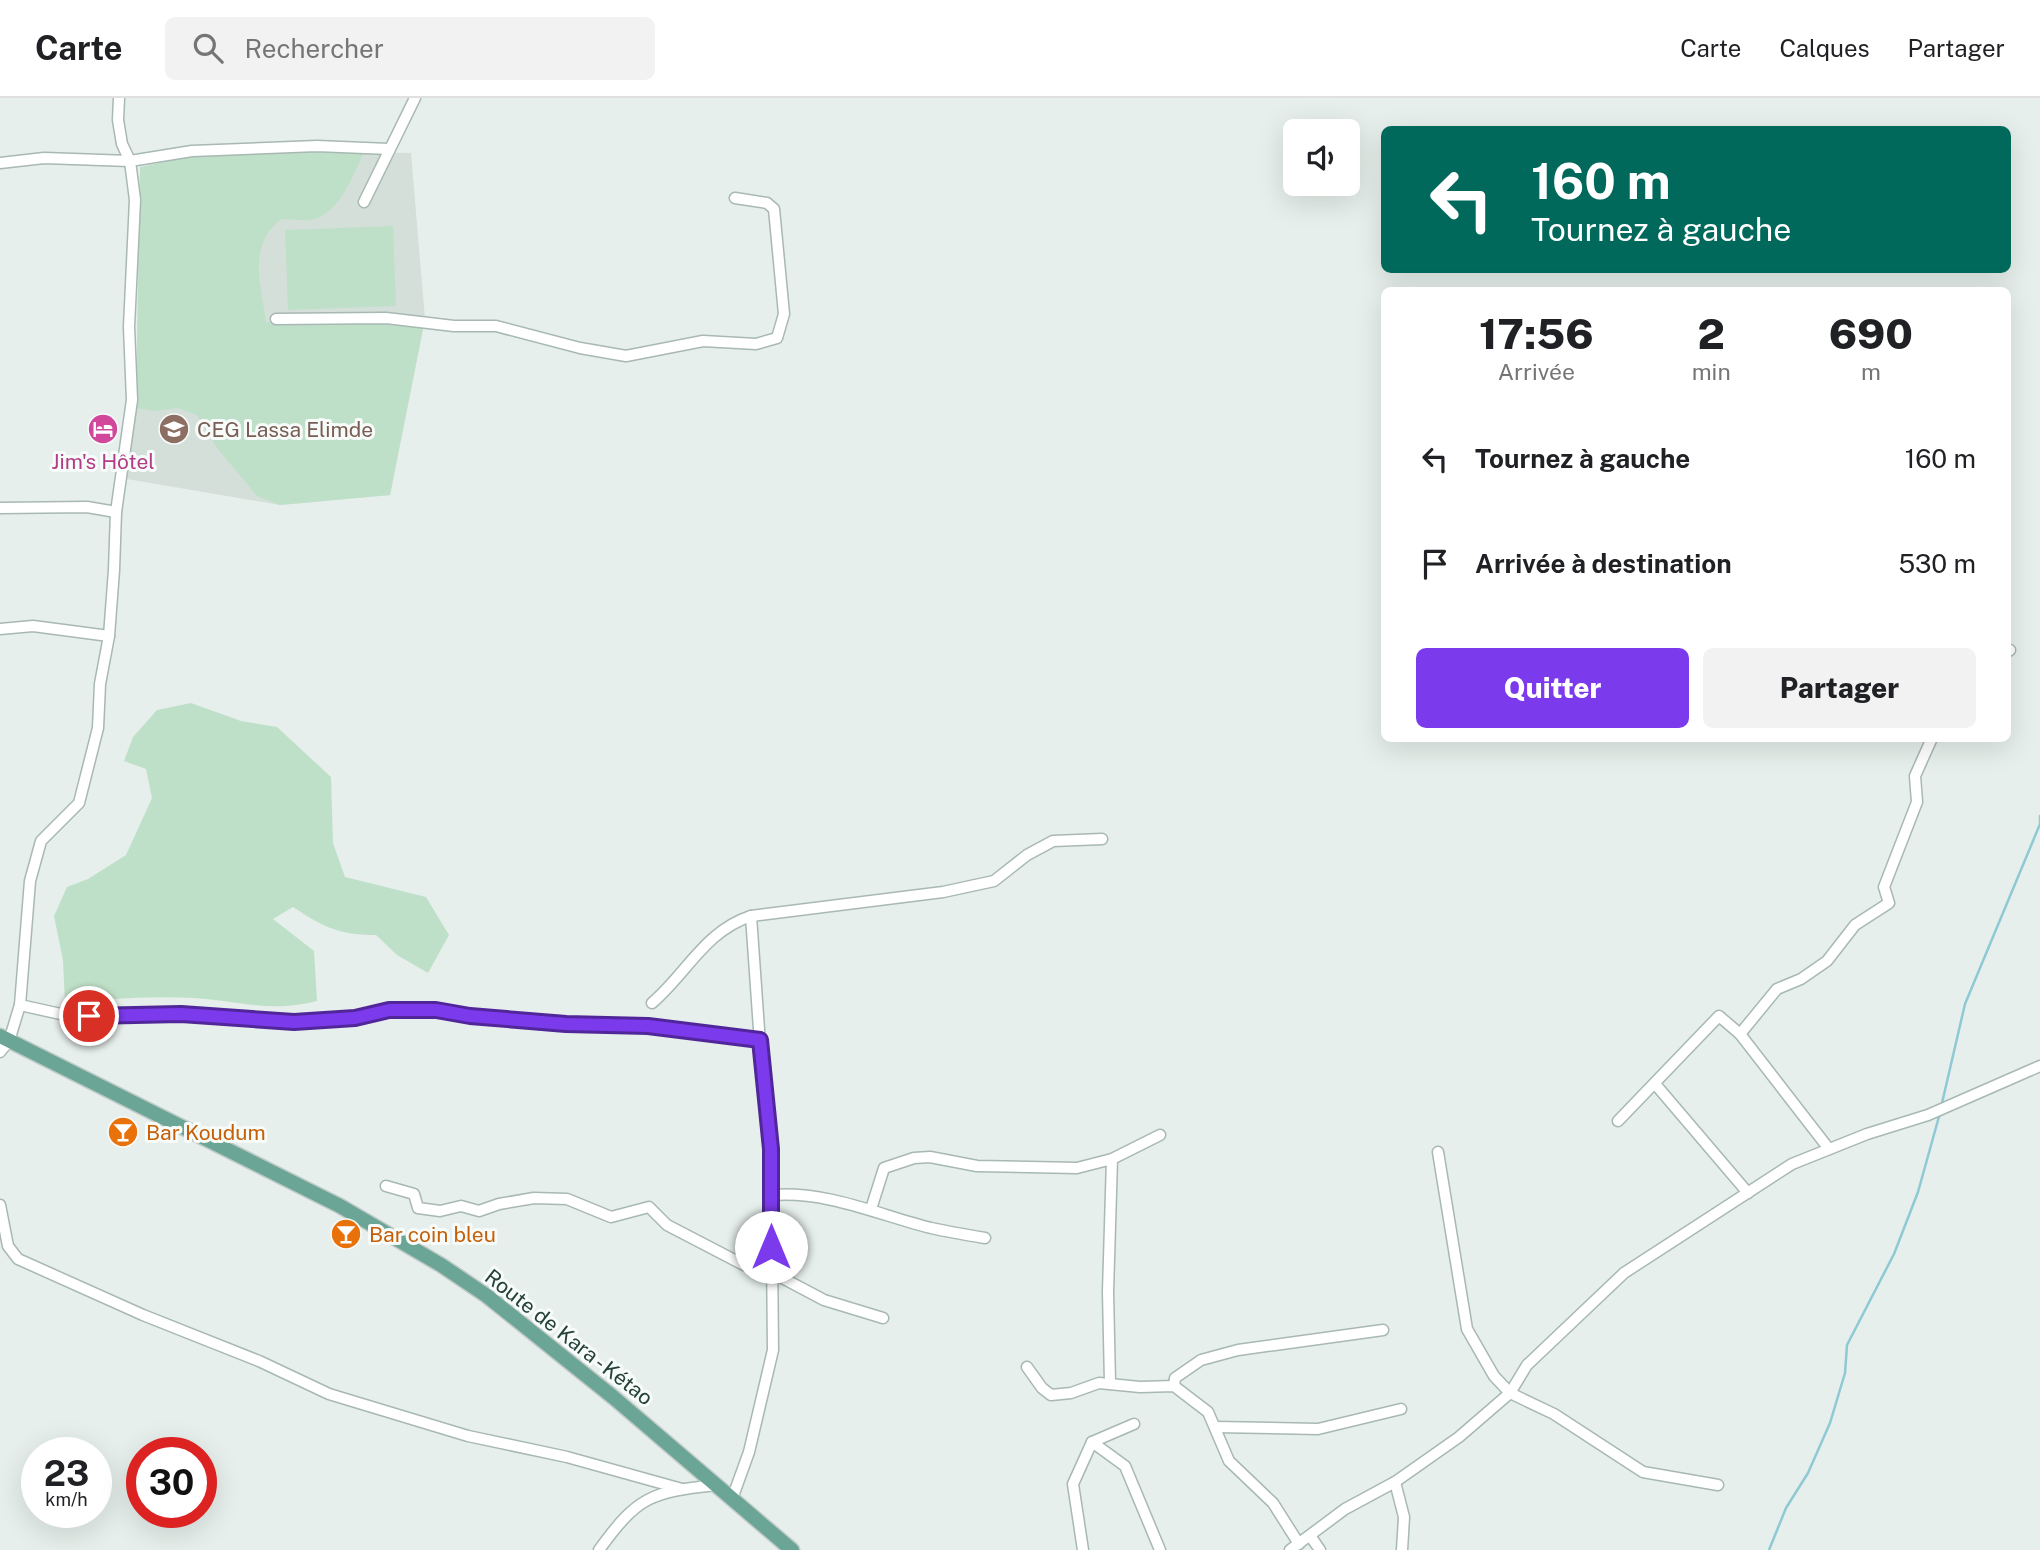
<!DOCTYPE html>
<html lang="fr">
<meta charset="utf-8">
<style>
:root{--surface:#fff;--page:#f2f2f2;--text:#202124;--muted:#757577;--line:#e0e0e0;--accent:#7c3aed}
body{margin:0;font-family:"Public Sans",sans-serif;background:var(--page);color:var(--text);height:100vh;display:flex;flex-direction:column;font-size:26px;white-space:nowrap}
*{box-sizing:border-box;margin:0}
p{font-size:23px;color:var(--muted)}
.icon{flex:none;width:38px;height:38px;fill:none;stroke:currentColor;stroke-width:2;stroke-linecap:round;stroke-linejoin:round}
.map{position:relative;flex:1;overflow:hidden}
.sheet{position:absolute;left:1381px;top:189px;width:630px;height:455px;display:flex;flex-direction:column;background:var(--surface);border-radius:10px;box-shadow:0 7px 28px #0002}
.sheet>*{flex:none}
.hud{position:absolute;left:1381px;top:28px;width:630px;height:147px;border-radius:10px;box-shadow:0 7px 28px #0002;background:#00695c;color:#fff;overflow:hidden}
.fabs{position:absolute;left:1283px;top:21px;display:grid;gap:14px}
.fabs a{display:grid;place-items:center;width:77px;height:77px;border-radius:10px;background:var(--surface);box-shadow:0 7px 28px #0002;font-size:35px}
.speed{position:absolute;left:21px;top:1339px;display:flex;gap:14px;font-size:35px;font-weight:700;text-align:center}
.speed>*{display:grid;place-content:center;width:91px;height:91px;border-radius:50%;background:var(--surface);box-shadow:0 7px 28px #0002;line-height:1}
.speed small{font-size:18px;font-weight:400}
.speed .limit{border:10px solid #d22;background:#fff;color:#111}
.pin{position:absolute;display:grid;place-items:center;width:60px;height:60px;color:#fff;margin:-30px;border:4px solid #fff;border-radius:50%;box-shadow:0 2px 7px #0007}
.me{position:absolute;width:77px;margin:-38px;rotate:0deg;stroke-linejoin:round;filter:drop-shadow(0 0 5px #0008)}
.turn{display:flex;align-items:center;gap:24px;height:147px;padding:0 35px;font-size:32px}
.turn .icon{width:91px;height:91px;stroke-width:2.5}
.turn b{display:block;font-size:49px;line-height:60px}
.eta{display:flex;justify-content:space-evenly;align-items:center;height:119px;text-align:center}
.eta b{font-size:42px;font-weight:800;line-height:49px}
.cta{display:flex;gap:14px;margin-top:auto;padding:14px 35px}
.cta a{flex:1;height:80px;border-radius:10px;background:var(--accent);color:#fff;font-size:28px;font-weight:800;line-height:80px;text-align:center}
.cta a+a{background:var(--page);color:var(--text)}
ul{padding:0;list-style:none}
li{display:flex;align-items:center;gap:21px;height:105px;padding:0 35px}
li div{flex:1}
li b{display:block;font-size:26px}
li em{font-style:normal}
header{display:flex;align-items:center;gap:42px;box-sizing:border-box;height:98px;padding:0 35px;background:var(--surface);border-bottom:2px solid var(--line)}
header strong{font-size:33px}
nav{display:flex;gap:38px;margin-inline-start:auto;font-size:24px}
.search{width:490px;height:63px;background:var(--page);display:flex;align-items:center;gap:18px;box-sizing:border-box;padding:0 24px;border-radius:10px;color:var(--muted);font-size:26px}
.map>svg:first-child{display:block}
.built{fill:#d4dfda}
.green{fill:#bfe0c8}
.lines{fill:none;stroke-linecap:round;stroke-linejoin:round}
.stream{stroke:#8ec9d4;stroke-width:2.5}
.minor-casing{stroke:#a8b8b2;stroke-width:13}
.major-casing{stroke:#c2cac8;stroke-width:17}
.minor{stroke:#fff;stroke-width:10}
.major{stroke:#6aa596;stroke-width:14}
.route-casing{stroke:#51269a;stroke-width:18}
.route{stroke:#7c3aed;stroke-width:12}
.labels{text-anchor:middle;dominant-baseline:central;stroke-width:6;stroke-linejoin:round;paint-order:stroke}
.education-label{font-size:21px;fill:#785e54;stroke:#f7fbf9;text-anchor:start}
.hotel-label{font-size:21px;fill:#b23c85;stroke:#f7fbf9}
.food-label{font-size:21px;fill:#c56008;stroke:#f7fbf9;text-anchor:start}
.street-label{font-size:21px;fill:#24423a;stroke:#f7fbf9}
</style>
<header>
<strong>Carte</strong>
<div class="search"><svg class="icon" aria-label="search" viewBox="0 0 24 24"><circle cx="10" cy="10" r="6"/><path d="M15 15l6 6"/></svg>Rechercher</div>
<nav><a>Carte</a><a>Calques</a><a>Partager</a></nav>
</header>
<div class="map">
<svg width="2040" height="1452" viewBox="0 0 2040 1452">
<rect width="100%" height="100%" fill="#e6efeb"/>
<polygon class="built" points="273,54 411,55 425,221 390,397 280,407 127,381 136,310 140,69"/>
<g class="green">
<path d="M273 54H364C354 76 338 119 310 122 301 123 290 121 281 121 247 149 261 184 266 224L319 226 425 221 390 397 280 407 257 398 217 350 197 317 177 310 155 313 136 310 140 69 188 59Z"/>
<polygon points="393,128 396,208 288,212 285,132"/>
<path d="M191 605 241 623 277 629 331 679 333 745 345 779 426 799 449 837 428 875 397 857 376 837C339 837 323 829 293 809L273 821 314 853 317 903C270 915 240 903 194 900 151 898 108 900 65 906L63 862 54 818 67 789 88 781 126 757 152 700 146 671 124 663 133 639 157 612Z"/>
</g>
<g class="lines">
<g class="stream">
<polyline points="1942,1005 1965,906 2040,726 2040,718"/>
<polyline points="1769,1452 1786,1410 1808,1375 1830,1325 1845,1275 1847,1247 1894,1156 1918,1094 1940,1015"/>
</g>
<g class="minor-casing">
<g id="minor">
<polyline points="0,65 44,60 130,63 192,53 317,48 389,51"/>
<polyline points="364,104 415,0"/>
<polyline points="276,221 386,220 454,228 496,228 580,250 626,258 703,243 756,246 777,240 784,216 774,111 767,105 735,100"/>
<polyline points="0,410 87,409 116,414"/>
<polyline points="0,531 33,528 109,538"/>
<polyline points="2007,554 2010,552"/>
<path d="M652 905C687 875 705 833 751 818L943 794 994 783 1027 757 1053 743 1102 741"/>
<polyline points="20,907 74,919 155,915 294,924 355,920 389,912 436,912 470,918 566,926 648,928 760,942"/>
<polyline points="1740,936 1777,891 1801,881 1827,863 1855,827 1889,805 1884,789 1917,704 1915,678 1932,640"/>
<polyline points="0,954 9,943 20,907 30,783 41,743 79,705 98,630 100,586 109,538 114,472 116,414 132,302 129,229 135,102 130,63 122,46 118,22 119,0"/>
<polyline points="1656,987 1748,1095"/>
<polyline points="1618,1023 1719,918 1740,936 1829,1051"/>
<polyline points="1438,1054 1467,1231 1494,1278 1510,1295 1554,1316 1643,1374 1718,1387"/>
<polyline points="386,1088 414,1096 418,1110 440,1113 461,1108 479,1113 499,1106 534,1100 567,1101 611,1119 649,1109 667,1127 744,1167 773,1175 824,1202 883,1220"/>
<path d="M773 1097C828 1093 879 1117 931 1130 949 1134 967 1137 985 1140"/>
<polyline points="0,1107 8,1148 18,1161 143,1217 259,1263 329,1296 468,1338 567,1359 682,1391"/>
<polyline points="871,1111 884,1070 914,1060 930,1059 977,1068 1077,1070 1112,1061 1160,1037"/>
<polyline points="1027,1269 1042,1290 1051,1297 1071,1295 1099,1285 1140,1289 1174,1288 1208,1314 1229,1363 1273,1405 1299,1446"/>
<polyline points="1110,1285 1108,1194 1112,1061"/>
<polyline points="1174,1288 1175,1280 1201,1262 1238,1252 1383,1232"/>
<polyline points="1215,1329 1318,1331 1401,1311"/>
<polyline points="1092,1344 1125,1368 1160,1452"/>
<polyline points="1395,1384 1404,1419 1402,1452"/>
<polyline points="732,1401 749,1354 773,1252 771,1051 763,988 751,818"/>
<polyline points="1311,1439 1320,1452"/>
<path d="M599 1452C638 1398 651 1394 716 1387"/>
<polyline points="1083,1452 1073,1386 1092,1344 1134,1326"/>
<polyline points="1290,1452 1345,1411 1395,1384 1459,1339 1510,1295 1527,1267 1624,1175 1792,1066 1867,1036 1928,1017 2040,968"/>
</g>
</g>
<g class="major-casing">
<polyline id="major" points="0,938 340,1108 441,1167 487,1198 613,1299 792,1452"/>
</g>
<use href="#minor" class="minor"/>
<use href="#major" class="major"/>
</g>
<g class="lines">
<g class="route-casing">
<polyline id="route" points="89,918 181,916 294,924 355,920 389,912 436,912 470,918 566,926 648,928 760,942 771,1051 771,1149"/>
</g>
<use href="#route" class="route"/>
</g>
<defs>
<g id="hotel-disc" transform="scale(1.575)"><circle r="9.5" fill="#d1479c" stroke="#f7fbf9"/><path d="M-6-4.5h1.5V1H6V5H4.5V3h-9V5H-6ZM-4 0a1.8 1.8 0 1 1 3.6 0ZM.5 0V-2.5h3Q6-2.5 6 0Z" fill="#fff"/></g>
<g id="school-disc" transform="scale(1.575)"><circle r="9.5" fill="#8d6e63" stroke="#f7fbf9"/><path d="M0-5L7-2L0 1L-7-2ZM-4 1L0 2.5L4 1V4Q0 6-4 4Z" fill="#fff"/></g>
<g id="bar-disc" transform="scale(1.575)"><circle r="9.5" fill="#e8710a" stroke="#f7fbf9"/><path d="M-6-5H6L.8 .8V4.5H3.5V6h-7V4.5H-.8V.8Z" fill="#fff"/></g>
</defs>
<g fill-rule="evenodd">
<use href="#hotel-disc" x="103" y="331"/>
<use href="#school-disc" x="174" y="331"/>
<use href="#bar-disc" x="123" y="1034"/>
<use href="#bar-disc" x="346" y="1136"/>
</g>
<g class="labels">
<g class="education-label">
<text x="197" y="331">CEG Lassa Elimde</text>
</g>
<g class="hotel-label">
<text x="103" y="363">Jim's Hôtel</text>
</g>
<g class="food-label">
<text x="146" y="1034">Bar Koudum</text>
<text x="369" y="1136">Bar coin bleu</text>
</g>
<g class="street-label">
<text transform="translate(569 1239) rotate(38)">Route de Kara - Kétao</text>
</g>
</g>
</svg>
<div class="fabs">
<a><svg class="icon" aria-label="sound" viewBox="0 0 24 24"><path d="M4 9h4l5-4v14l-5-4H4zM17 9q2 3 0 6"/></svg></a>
</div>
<div class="speed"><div>23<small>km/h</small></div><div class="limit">30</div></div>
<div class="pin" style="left:89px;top:918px;background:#d93025"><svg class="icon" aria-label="arrive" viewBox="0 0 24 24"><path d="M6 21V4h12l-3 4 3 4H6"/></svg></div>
<svg class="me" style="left:771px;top:1149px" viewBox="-20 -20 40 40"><circle r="19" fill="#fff"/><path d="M0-13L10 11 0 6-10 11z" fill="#7c3aed"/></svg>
<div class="hud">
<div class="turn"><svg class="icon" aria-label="left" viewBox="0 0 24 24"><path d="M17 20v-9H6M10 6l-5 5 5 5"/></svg><div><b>160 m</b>Tournez à gauche</div></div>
</div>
<section class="sheet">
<div class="eta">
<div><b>17:56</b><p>Arrivée</p></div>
<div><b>2</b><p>min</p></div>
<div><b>690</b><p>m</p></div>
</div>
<ul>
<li><svg class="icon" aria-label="left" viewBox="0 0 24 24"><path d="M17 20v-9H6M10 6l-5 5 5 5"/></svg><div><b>Tournez à gauche</b></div><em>160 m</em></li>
<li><svg class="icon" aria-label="arrive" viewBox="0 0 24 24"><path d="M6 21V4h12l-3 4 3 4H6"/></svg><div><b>Arrivée à destination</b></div><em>530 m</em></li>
</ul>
<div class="cta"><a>Quitter</a><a>Partager</a></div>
</section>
</div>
